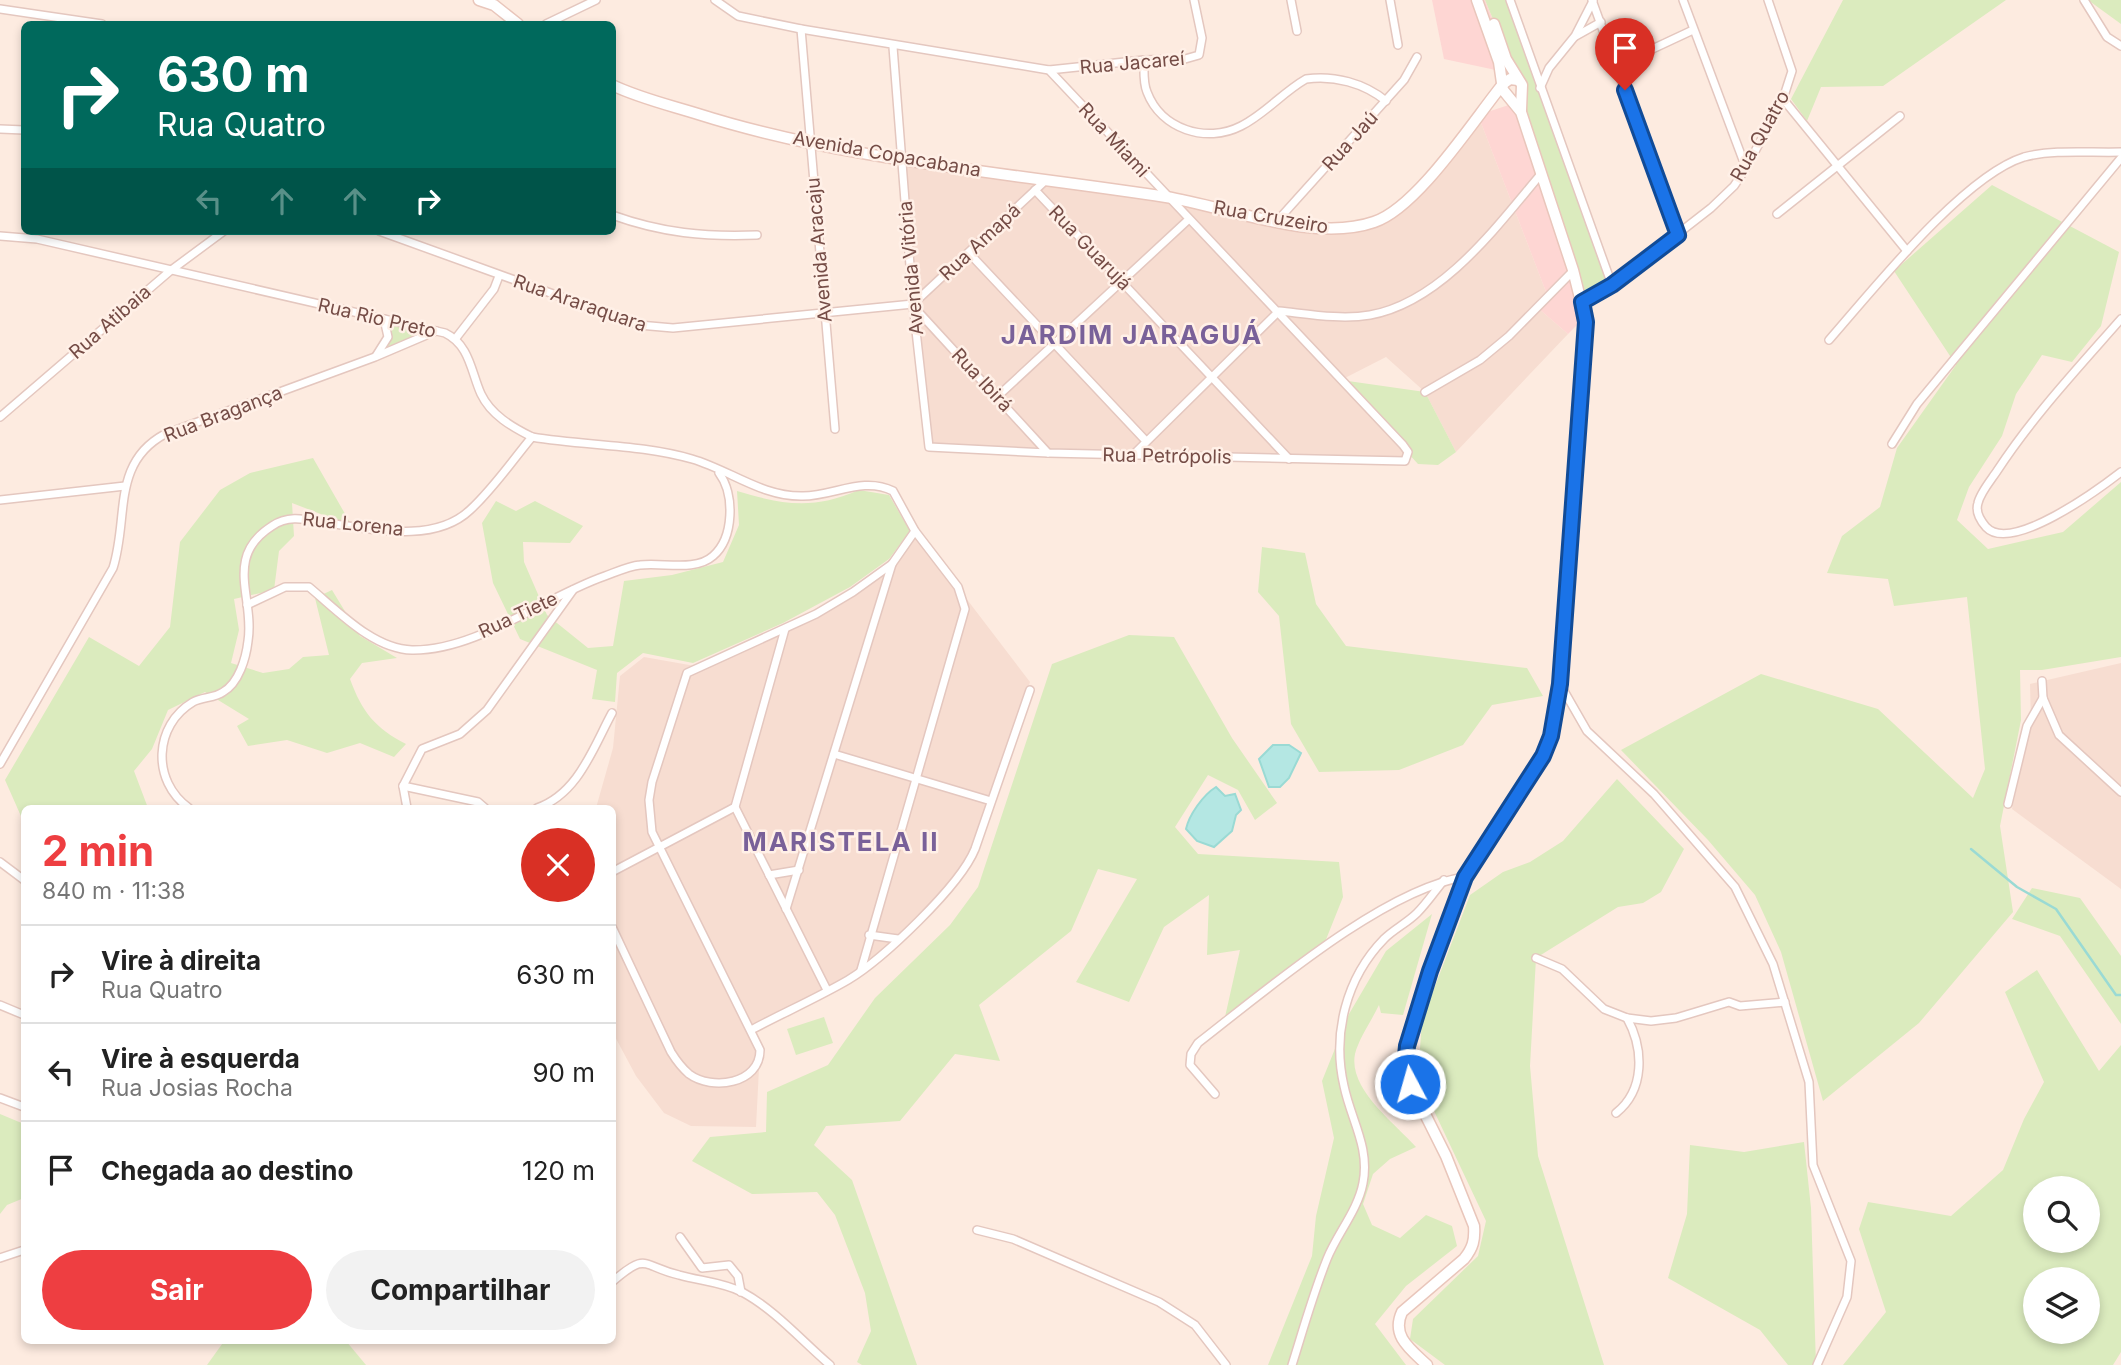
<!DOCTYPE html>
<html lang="pt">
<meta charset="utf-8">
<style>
:root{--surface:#fff;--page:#f2f2f2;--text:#222;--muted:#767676;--line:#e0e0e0;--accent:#ee3e41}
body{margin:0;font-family:Inter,sans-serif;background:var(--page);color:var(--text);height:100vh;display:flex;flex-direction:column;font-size:26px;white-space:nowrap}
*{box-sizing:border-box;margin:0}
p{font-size:23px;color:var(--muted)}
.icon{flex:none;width:38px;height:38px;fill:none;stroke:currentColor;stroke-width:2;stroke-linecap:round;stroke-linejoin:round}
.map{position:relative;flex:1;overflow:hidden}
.details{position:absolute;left:21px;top:805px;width:595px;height:539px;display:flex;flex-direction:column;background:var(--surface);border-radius:10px;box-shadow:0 4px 10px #0003}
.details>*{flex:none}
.top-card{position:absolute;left:21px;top:21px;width:595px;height:214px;border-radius:10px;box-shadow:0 4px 10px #0003;background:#00695c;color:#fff;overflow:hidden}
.controls{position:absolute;left:2023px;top:1176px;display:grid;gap:14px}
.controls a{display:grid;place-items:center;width:77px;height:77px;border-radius:50%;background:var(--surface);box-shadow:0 4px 10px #0003;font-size:35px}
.pin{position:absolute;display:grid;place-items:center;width:60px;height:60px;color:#fff;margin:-72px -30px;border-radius:50% 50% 50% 0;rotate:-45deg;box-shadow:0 0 7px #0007}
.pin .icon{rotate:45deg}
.me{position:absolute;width:77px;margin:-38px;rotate:354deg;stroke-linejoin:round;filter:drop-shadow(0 0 5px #0008)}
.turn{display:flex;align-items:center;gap:24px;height:147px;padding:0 21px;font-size:32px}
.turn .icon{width:91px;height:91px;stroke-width:2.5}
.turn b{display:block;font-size:49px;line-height:60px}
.lanes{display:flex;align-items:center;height:66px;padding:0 21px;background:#0003;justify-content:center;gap:35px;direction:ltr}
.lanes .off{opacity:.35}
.round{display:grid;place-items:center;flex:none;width:74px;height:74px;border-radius:37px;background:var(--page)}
.overview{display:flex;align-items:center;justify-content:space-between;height:119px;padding:0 21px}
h1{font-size:42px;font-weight:700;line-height:52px;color:var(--accent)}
.primary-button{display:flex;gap:14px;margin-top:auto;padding:14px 21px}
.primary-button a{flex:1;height:80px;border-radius:42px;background:var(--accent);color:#fff;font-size:28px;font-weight:700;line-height:80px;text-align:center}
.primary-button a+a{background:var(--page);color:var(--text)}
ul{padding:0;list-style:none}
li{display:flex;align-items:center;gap:21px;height:98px;padding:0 21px;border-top:2px solid var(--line)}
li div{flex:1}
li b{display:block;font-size:26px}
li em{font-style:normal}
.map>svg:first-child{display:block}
.residential{fill:#f7ddd1}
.commercial{fill:#fed6d3}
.green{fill:#dbebbe;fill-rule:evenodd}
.water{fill:#b4e7e3;stroke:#9adad4;stroke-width:2}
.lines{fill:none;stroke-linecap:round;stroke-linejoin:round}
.stream{stroke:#9adad4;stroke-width:2.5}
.street-casing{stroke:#e4c7bf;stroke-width:10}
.secondary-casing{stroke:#e9c6bb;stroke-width:13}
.street{stroke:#fff;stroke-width:7}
.secondary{stroke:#fff;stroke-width:10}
.route-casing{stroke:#114b97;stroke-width:18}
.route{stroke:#1a73e8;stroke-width:12}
.labels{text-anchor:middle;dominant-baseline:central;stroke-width:5;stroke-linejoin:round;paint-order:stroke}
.street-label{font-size:19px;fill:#754c46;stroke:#fff0e7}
.district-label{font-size:26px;font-weight:bold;letter-spacing:2px;fill:#796199;stroke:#fff0e7}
</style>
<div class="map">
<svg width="2121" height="1365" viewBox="0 0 2121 1365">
<rect width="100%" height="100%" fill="#fdebe0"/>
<g class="residential">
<polygon points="1478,115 1548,297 1538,308 1568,334 1456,452 1425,392 1386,357 1341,380 1406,451 1404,460 929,447 903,158 1278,220 1345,228 1399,209"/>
<polygon points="914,530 1030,682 975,849 969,863 898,939 849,979 751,1027 760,1049 756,1127 691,1126 664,1113 636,1076 613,1033 612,808 596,808 613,748 620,676 644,657 695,666 816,612 892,562"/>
<polygon points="2121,663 2121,889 2012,809 2031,724 2030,684"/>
</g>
<g class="commercial">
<polygon points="1432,0 1485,0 1494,22 1505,72 1444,59"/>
<polygon points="1515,103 1585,317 1568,334 1538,308 1548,297 1478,115"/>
</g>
<g class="green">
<polygon points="1485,0 1509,0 1609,285 1584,300 1521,103 1522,89"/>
<polygon points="1843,0 2006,0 1883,86 1821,87 1807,121 1791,99"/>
<polygon points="2088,0 2121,0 2121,24"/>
<polygon points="1992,185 2119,252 2101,326 2072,362 2042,355 2016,394 2002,436 1969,487 1957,520 1988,549 2063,532 2121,482 2121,657 2042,670 2020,670 2021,720 2000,826 2013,912 1919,1023 1823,1101 1781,952 1755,895 1708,840 1621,750 1761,674 1878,709 1973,798 1985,769 1967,597 1894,606 1888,579 1827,573 1842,536 1880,507 1897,448 1956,365 1894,271"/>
<polygon points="384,319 435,331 377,355 388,338"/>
<polygon points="1341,380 1425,392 1456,452 1438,465 1418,464"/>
<path d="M313 458 352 526 292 503 294 536 279 551 274 590 234 599 239 630 231 663 263 673 289 669 303 657 329 655 315 598 332 590 360 636 397 658 362 663 350 679C362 712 375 728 406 744L394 757 360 743 327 753 287 740 248 746 237 726 249 719 205 692 168 710 152 749 134 771 148 808H24V823L5 780 89 637 139 666 170 627 180 542 220 490 250 473Z"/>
<path d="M859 490 889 495 910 531 889 559 850 587 783 623 693 663 643 653 617 673 615 702 592 699 597 670 520 639 493 583 482 523 496 501 516 511 535 501 583 526 570 543 523 542 524 562 547 615 588 648 613 646 624 581 672 575 723 562 739 525 737 491C784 505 813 510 859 490Z"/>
<polygon points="1262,547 1305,553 1316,604 1346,646 1527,668 1543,696 1492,705 1463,745 1399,770 1319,772 1291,724 1279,616 1258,592"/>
<polygon points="1129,635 1174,637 1232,738 1277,803 1255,820 1238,790 1208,775 1175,827 1198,854 1339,862 1343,897 1325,942 1225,1017 1240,950 1207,955 1209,895 1164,927 1129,1002 1076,982 1137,879 1098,869 1071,931 979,1005 1000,1061 955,1054 900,1121 826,1126 814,1145 852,1180 917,1365 862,1365 857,1362 871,1331 865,1293 835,1215 817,1192 752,1194 692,1161 710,1137 766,1132 767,1092 828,1065 875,998 950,925 978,887 1052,664"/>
<polygon points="1617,779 1684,849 1661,892 1643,903 1618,907 1536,958 1530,1066 1538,1156 1604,1365 1445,1365 1410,1339 1413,1319 1478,1256 1486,1221 1418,1077 1422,1020 1470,895 1503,872 1530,862 1563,841"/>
<polygon points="2032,888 2080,898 2121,956 2121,1024 2060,936 2012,919"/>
<path d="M1432 914 1403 1015 1381 1013 1379 1005C1372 1020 1359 1038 1355 1054 1348 1089 1395 1123 1416 1147L1390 1159 1373 1174 1363 1204 1372 1225 1400 1238 1426 1215 1452 1226 1457 1246 1406 1286 1375 1324 1406 1365H1268L1312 1256 1316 1216 1334 1138 1322 1081 1349 1014 1386 951Z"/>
<path d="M2037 970 2099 1071 2121 1045V1352L2113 1365H1843L1886 1312 1859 1229 1868 1202 1951 1216 2003 1170 2024 1119 2044 1082 2005 992ZM2035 1188H2088V1241H2035ZM2035 1279H2088V1332H2035Z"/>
<polygon points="824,1017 833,1043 796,1055 787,1029"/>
<polygon points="0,1114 24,1124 24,1198 7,1205 0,1214"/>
<polygon points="1804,1142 1811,1208 1816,1365 1788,1365 1760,1330 1668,1278 1687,1214 1690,1145 1744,1152"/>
<polygon points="225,1340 346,1341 366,1365 207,1365"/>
</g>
<g class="water">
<polygon points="1273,745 1289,745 1301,753 1289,778 1280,787 1269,787 1259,759"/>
<path d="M1216 787 1225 796 1235 794 1241 810 1236 815 1232 831 1214 847 1197 841 1186 829C1189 815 1203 795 1216 787Z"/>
</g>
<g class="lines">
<polyline class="stream" points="1971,849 2017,887 2056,909 2116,995 2121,995"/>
<g class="street-casing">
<g id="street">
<polyline points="715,0 738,16 801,29 1049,70 1403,445 1408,452 1405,461 1048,453 929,447 913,304 893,47"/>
<polyline points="1291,0 1297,31"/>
<polyline points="1390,0 1398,45"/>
<polyline points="1510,0 1612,285"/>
<polyline points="1592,0 1677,235"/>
<polyline points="1683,0 1746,168"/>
<polyline points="2084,0 2107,37 2121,46"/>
<polyline points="0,9 102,24"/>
<polyline points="546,24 596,0"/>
<polyline points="801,29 835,429"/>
<polyline points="1576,36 1601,22"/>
<path d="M1144 60C1144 70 1143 83 1147 92 1161 129 1206 144 1241 126 1265 114 1283 92 1306 79 1334 75 1364 83 1386 101"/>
<polyline points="1616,66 1693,30"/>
<polyline points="1049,70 1144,60 1185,59 1199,55 1202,38 1194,0"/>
<polyline points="1540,88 1549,68 1575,36 1593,1"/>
<polyline points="1783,99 1907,251"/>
<polyline points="0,129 24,130"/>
<polyline points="1035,190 1289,459"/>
<polyline points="1777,214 1900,116"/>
<path d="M612 215C662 233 705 237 757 235"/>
<polyline points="1278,220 1404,80 1417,57"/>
<polyline points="379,231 639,325 673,328 913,304 1045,181"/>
<path d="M0 236 37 239 445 333C470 345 471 372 481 394 491 415 512 427 532 437 585 446 640 444 692 459 730 470 762 497 803 496 834 496 863 476 893 491L915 531 958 587 965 609 861 970"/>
<polyline points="969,253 1146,441"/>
<polyline points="1582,302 1612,285 1711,208 1734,186 1746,168 1783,99 1792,71 1768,0"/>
<polyline points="914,307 1048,453"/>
<path d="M2121 319C2078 368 2033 416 1997 471 1991 480 1980 493 1978 503 1975 512 1980 520 1986 527 2011 554 2099 489 2121 472"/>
<polyline points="456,338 494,289 499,276"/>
<path d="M1829 340C1873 290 1963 176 2024 157 2054 149 2090 153 2121 152"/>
<polyline points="376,356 388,337 384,319"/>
<polyline points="1425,392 1480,360 1509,336 1573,271"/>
<polyline points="998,396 1188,220"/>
<polyline points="0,417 170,271 224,231"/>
<polyline points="1892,444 1917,404 2121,158"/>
<path d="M1134 454 1279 311C1308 314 1341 320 1370 315 1442 302 1497 226 1541 174"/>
<polyline points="0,500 125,486"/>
<path d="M247 605 285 587H309C338 611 373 649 412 650 477 651 544 597 605 576 616 572 629 566 640 565 663 562 695 572 713 556 734 538 735 494 719 473"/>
<polyline points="785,629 735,807 827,990"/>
<polyline points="2042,681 2043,698 2059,735 2121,792"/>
<polyline points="1560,684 1587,731 1654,794 1735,887 1773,964 1809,1082 1813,1165 1851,1261 1847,1297 1817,1365"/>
<polyline points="834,754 991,801"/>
<path d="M0 764 113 568C129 518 111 463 165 434L375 357 436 331"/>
<polyline points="403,786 478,802 485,808"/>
<polyline points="2008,804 2027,726 2043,698"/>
<path d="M189 808C151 781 154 725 193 702 202 697 215 698 223 692 239 683 246 658 248 641 255 598 223 557 272 526 290 514 307 520 328 523 372 529 434 544 470 510 493 489 512 461 532 437"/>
<polyline points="407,808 403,786 422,749 460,734 487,710 573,590"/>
<path d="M537 808C578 794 593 748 612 713"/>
<polyline points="0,862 24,880"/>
<polyline points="612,872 735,807"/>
<polyline points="769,875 799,870"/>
<polyline points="786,909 892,564"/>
<path d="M612 927 671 1052C676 1060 682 1068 689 1074 712 1091 760 1084 760 1050L652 832 649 800 652 782 687 673 816 614 853 592 892 564 915 531"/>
<polyline points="869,935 898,939"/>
<polyline points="1536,958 1562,969 1604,1009 1627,1018 1651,1021 1676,1018 1729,1002 1740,1006 1785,1002"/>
<polyline points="0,1005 24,1015"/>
<path d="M751 1030C783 1013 817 998 848 980 883 959 960 886 975 849L1030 690"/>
<path d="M1215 1094 1190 1065 1191 1054 1198 1043C1264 992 1385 888 1465 877"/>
<polyline points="0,1098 24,1107"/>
<path d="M1616 1113C1645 1090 1644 1049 1627 1018"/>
<polyline points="977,1230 1013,1239 1159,1302 1195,1325 1226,1365"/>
<polyline points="680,1237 702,1268 729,1265 738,1276 741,1292"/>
<polyline points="0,1258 24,1250"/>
<path d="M612 1282C648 1251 641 1266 679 1275 700 1281 722 1282 742 1292 774 1309 802 1341 830 1365"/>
<path d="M1292 1365C1303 1330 1313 1294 1327 1259 1337 1234 1358 1210 1363 1183 1370 1147 1351 1120 1344 1086 1332 1034 1346 978 1384 939 1394 929 1407 923 1417 913 1427 903 1435 891 1444 880"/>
</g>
</g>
<g class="secondary-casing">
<g id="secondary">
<polyline points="479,0 494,5 518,24"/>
<polyline points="1494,24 1506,59 1522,85 1521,110"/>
<path d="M612 85C639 98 669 105 698 114 846 161 1012 173 1166 197 1228 207 1314 243 1374 222 1417 208 1473 121 1503 84L1510 79 1518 80"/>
<path d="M1427 1365C1410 1349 1391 1336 1402 1312L1464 1259C1473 1248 1475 1240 1474 1226L1446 1156 1410 1084 1405 1066 1407 1046 1430 971 1465 877 1543 756 1551 736 1560 684 1586 322 1573 270 1521 112 1503 90 1499 62 1477 0"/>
</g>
</g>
<use href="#street" class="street"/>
<use href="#secondary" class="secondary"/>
</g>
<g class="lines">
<g class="route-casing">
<polyline id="route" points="1410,1084 1405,1066 1407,1046 1430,971 1465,877 1543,756 1551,736 1560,684 1586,322 1582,302 1612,285 1678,235 1625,90"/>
</g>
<use href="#route" class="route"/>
</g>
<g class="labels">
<g class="street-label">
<text transform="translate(1132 63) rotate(-5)">Rua Jacareí</text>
<text transform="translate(1760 136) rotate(-61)">Rua Quatro</text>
<text transform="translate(1114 140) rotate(47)">Rua Miami</text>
<text transform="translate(1350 141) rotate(-48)">Rua Jaú</text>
<text transform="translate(887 154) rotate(10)">Avenida Copacabana</text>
<text transform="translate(1271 217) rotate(10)">Rua Cruzeiro</text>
<text transform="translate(980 242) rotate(-43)">Rua Amapá</text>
<text transform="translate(1090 248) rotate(46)">Rua Guarujá</text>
<text transform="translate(819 250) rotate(-95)">Avenida Aracaju</text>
<text transform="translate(911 268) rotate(-95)">Avenida Vitória</text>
<text transform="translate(580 303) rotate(19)">Rua Araraquara</text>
<text transform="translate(377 318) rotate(13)">Rua Rio Preto</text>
<text transform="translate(110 322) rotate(-41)">Rua Atibaia</text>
<text transform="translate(982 380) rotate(47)">Rua Ibirá</text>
<text transform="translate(223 414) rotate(-21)">Rua Bragança</text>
<text transform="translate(1167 456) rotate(1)">Rua Petrópolis</text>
<text transform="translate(353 524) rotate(6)">Rua Lorena</text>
<text transform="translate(518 615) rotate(-25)">Rua Tiete</text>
</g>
<g class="district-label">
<text x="1132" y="334">JARDIM JARAGUÁ</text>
<text x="841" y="841">MARISTELA II</text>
</g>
</g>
</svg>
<div class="controls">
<a><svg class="icon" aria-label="search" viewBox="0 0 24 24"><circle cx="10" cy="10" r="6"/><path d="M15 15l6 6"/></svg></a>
<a><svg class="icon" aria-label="layers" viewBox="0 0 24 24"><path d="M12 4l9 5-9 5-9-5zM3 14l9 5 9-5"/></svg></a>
</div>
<div class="pin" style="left:1625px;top:90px;background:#d93025"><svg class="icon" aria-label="arrive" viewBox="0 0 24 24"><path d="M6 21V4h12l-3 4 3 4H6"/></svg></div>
<svg class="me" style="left:1410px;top:1084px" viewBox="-20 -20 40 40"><circle r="17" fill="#1a73e8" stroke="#fff" stroke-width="3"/><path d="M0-11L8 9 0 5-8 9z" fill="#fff"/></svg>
<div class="top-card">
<div class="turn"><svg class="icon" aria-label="right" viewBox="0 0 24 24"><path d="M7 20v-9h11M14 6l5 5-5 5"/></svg><div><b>630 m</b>Rua Quatro</div></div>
<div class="lanes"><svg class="icon off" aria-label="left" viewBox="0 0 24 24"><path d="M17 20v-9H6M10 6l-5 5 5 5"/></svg><svg class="icon off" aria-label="ahead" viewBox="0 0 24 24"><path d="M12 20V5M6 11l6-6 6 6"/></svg><svg class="icon off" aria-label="ahead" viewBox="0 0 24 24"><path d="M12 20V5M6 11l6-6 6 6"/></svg><svg class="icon" aria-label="right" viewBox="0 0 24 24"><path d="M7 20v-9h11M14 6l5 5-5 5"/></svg></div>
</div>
<section class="details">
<div class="overview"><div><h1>2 min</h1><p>840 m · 11:38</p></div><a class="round" style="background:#d93025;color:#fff"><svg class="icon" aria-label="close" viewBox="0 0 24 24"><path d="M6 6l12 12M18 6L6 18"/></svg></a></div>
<ul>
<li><svg class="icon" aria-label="right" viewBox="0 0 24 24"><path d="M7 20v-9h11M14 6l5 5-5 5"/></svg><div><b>Vire à direita</b><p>Rua Quatro</p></div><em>630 m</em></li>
<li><svg class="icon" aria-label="left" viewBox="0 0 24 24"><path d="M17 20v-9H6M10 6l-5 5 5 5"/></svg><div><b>Vire à esquerda</b><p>Rua Josias Rocha</p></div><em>90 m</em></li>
<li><svg class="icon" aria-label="arrive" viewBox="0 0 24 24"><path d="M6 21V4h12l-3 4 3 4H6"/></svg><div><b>Chegada ao destino</b></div><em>120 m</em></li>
</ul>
<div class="primary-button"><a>Sair</a><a>Compartilhar</a></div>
</section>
</div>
